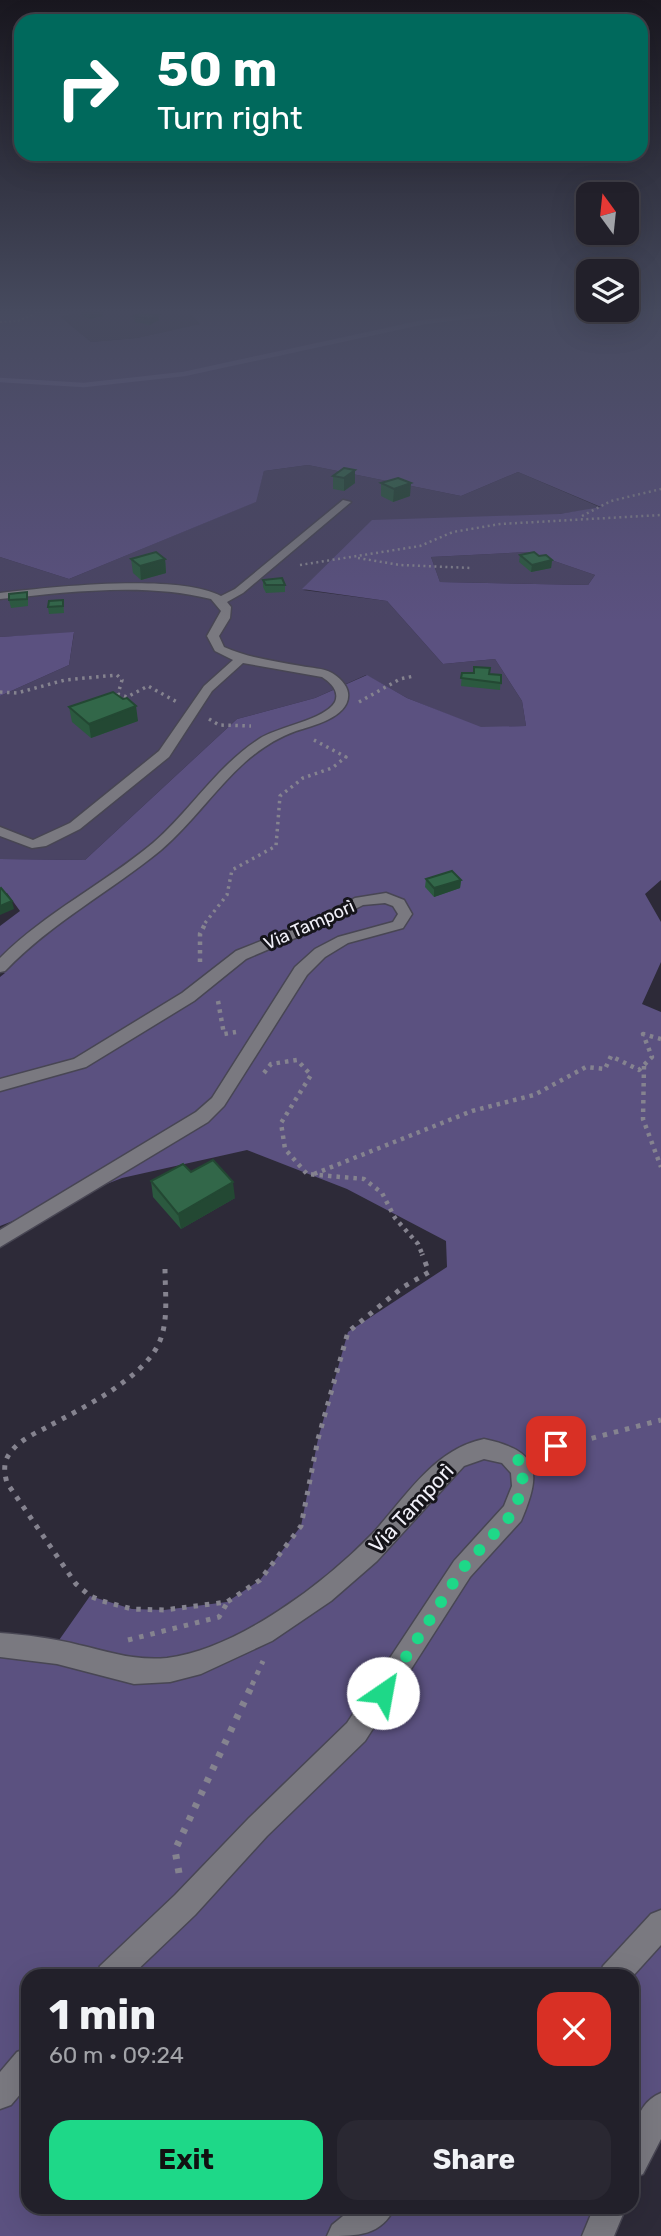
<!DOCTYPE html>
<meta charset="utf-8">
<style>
:root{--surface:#22202a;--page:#2a2832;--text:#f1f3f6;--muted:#a2a3a8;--line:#3f3e47;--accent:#1ed888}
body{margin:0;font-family:Rubik,sans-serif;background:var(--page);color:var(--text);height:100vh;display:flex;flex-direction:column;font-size:26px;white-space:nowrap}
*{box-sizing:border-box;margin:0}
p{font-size:23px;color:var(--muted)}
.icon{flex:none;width:38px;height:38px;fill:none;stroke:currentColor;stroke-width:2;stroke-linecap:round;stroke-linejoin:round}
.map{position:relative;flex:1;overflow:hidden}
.drawer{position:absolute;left:21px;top:1969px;width:618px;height:245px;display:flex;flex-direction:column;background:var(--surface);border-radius:21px;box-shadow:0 7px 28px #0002,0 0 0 2px var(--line)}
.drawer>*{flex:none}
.hud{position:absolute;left:14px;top:14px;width:634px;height:147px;border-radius:21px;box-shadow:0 7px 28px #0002,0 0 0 2px var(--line);background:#00695c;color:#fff;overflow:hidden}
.needle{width:46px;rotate:345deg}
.controls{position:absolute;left:576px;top:182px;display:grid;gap:14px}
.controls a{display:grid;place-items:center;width:63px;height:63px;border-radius:14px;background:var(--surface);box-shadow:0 7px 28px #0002,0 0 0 2px var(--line);font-size:35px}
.pin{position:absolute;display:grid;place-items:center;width:60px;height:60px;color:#fff;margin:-30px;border-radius:14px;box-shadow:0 4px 10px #0006}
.me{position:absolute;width:77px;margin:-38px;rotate:33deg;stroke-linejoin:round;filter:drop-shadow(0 0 5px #0008)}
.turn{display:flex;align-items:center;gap:24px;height:147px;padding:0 28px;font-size:32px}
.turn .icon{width:91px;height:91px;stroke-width:2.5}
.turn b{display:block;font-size:49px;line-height:60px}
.round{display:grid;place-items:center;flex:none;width:74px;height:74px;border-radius:21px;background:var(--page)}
.head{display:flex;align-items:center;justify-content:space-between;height:119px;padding:0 28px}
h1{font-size:42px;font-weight:700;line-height:52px}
.action{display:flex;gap:14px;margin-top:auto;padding:14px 28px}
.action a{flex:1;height:80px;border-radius:21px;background:var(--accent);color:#111;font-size:28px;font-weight:700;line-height:80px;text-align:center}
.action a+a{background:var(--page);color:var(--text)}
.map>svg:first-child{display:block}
.green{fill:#4a4464}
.forest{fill:#5b5180;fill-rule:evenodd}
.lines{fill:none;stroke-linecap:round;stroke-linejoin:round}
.stream{stroke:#6f6696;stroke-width:4.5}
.minor-casing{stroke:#484653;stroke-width:3}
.path-far5{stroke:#85838f;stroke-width:2;stroke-dasharray:2 2.5;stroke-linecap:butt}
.path-far4{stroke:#85838f;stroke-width:2.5;stroke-dasharray:2 3.5;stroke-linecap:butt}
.path-far3{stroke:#85838f;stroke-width:3.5;stroke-dasharray:2.5 4.5;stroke-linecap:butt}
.path-far2{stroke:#85838f;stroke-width:4.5;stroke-dasharray:3.5 5;stroke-linecap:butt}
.path-far1{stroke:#85838f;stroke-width:5;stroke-dasharray:4.5 7;stroke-linecap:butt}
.path{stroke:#85838f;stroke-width:7;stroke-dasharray:5 9;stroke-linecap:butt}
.minor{fill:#7a7980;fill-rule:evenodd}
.wall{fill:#2b593f}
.shaded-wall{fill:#234833}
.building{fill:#326749;stroke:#234833;stroke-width:2}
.route{stroke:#1ed888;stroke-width:12;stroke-dasharray:0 21.6}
.labels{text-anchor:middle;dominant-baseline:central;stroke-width:6;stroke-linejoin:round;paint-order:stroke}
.street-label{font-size:18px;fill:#f1f0f9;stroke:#15141a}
.near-street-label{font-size:21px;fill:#f1f0f9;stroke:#15141a}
</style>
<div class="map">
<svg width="661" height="2236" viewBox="0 0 661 2236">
<rect width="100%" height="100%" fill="#2d2a38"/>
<g class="green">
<polygon points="88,309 197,309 190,310 201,324 137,338 91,342 61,317"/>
<polygon points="308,465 461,496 518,472 602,508 559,514 303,590 387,601 443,664 495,659 522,701 526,726 481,728 407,698 366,675 315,698 237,719 85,860 0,859 0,696 69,665 74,633 0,637 0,557 69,579 255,502 264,471"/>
<polygon points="528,552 595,575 588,585 440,582 431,557"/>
</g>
<g class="forest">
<path d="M0 309H88L61 317 91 342 137 338 200 324 189 311 197 309H661V880L645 894 661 922V962L642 1004 661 1012V2108L632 2163V1976H28V2207H610L598 2236H0V1645L50 1653 90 1596 132 1609 164 1610 227 1602 260 1580 301 1526 318 1439 348 1332 447 1267 446 1241 347 1189 247 1150 122 1178 0 1226V977L5 973 0 970V926L20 911 7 893H0V859L85 860 237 719 315 698 367 675 407 698 481 727 526 726 522 701 495 659 443 664 387 601 302 589 372 520 559 514 601 507 518 472 461 496 308 465 264 471 256 502 69 579 0 557ZM528 552 595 575 588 585 440 582 431 557Z"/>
<polygon points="74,632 69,665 0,696 0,637"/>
</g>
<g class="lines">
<g class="stream">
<polyline points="570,309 588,309"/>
<polyline points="602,310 661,310"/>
<polyline points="0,380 84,385 184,374 424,322 533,309"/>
</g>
<g class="minor-casing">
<g id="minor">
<path d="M343 500 351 502 243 593 227 602 231 607 230 618 219 636 224 647C249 658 274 661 301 666 311 668 323 668 332 673 339 677 347 685 348 693 351 717 312 726 296 731 235 753 208 810 161 850 110 892 52 922 5 971L0 972V958C46 912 104 884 153 843 191 810 216 767 259 739 276 727 325 720 335 702 340 691 330 682 322 677L243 663 212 691 169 757 80 829 46 846 32 848 0 836V827L33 840 70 823 159 751 204 686 233 660 215 651 207 636 221 611 211 599C144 582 68 592 0 599V593C51 587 177 573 221 596L235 589Z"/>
<polygon points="386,893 404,900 412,914 403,928 348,943 325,957 307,975 224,1106 208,1122 0,1247 0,1230 196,1112 212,1098 295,967 315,949 338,937 393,922 398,914 393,906 385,903 363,905 314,930 246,959 194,1001 86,1067 0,1091 0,1079 74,1059 182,993 236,951 304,924 355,898"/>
<path d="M484 1439C540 1451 542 1472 521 1521L470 1577 365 1741 267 1836 195 1915 131 1976H96L100 1966 175 1895 249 1818 347 1723 454 1561 504 1506 512 1486 511 1473 502 1463 484 1459 464 1466 377 1561 331 1601 272 1641 201 1674 170 1682 134 1684 57 1664 0 1657V1633C26 1635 53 1638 79 1645 110 1652 134 1661 167 1658 238 1649 325 1583 373 1533 406 1497 434 1449 484 1439Z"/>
<polygon points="661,1910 661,1945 632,1977 599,1976 603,1966 651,1914"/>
<polygon points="28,2048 28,2085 11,2105 0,2109 0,2072 17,2052"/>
<path d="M661 2093V2139L643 2174 632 2179C631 2150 629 2106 661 2093Z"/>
<path d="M354 2207H395C381 2236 358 2236 327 2236L332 2225Z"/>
<polygon points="594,2207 626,2207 614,2236 582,2236"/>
</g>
</g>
<g class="path-far5">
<polyline points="106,311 108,309"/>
<polyline points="0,322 18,321 45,309"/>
</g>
<g class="path-far4">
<polyline points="582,516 611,501 661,489"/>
<polyline points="358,558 400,565 472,568"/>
<polyline points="300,565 420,546 453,532 500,524 661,515"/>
</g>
<g class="path-far3">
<polyline points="0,692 17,693 65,680 117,675 122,680 118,694 127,697 148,686 177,702"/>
<polyline points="359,702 400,679 414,676"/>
<polyline points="209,719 219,725 251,726"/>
<polyline points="205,923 227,895 232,870 276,846 280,796 303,778 332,768 346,757 314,740"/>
</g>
<g class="path-far2">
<polyline points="200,962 200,934 206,922"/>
<polyline points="218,1001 224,1034 236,1032"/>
<polyline points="644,1066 643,1119 661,1167"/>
<polyline points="264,1073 271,1064 297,1060 311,1075 281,1123 285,1149 307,1174 364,1179 382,1193 395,1218 418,1244 423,1256"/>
<polyline points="314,1174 472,1111 534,1095 586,1067 605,1069 611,1056 639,1070 652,1057 643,1034 661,1039"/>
</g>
<g class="path-far1">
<path d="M165 1269C165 1293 169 1321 159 1343 143 1379 82 1408 49 1426 36 1433 19 1440 10 1453 3 1462 4 1472 7 1483L76 1584 90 1596 102 1601 132 1609 164 1610 227 1602 260 1580 301 1526 318 1439 348 1332 403 1287 429 1272 422 1254"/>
<polyline points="536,1453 661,1420"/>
<polyline points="128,1640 219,1617 227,1603"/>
<polyline points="252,1685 263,1661"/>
</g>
<polyline class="path" points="179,1873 175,1850 253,1683"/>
<use href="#minor" class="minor"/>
</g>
<g class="wall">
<polygon points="80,309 103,310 103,316 90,319 81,315"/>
<polygon points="158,315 159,320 150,325 135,322 134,316"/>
<polygon points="344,468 355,483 344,491 333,489 333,476"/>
<polygon points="381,483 410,496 393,502 381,496"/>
<polygon points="520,555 552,560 551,568 531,572 519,562"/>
<polygon points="131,559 165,559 166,573 141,580 133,573"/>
<polygon points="263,580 285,585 285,592 266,593 263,587"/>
<polygon points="28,599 28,606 11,608 9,600"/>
<polygon points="63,600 64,613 49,614 48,607"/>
<polygon points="462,673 501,675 500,690 461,686"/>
<polygon points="69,707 138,721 91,738 72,722"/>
<polygon points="426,879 461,880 460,888 434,897 425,887"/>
<polygon points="151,1181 235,1198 181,1229 153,1197"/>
</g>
<g class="shaded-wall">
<polygon points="103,310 103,316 90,319 89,314"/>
<polygon points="158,315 159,320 150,325 150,319"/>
<polygon points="355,470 355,483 344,491 344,478"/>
<polygon points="411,483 410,496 393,502 394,489"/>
<polygon points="165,559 166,573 141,580 140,566"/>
<polygon points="552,560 551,568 531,572 532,565"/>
<polygon points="136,706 138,721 91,738 89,724"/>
<polygon points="461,880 460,888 434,897 434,888"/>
<polygon points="12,901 14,909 0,915 0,906"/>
<polygon points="233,1182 235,1198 181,1229 178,1214"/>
</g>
<g class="building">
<polygon points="80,309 99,309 103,310 89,314"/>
<polygon points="141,313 158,315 150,319 134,316"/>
<polygon points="344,468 355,470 344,478 333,476"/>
<polygon points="398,478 411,483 394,489 381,483"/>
<polygon points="156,552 165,559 140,566 131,559"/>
<polygon points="534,552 539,556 546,555 552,560 532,565 520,555"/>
<polygon points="282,578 285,585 266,585 263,580"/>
<polygon points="27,592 27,599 9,600 9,594"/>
<polygon points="63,600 63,606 48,607 49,601"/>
<polygon points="474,667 490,668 489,674 501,675 501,683 461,678 462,673 474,673"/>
<polygon points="113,692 123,699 127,698 136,706 89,724 69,707"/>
<polygon points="452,871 461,880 434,888 426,879"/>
<polygon points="1,888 12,901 0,906 0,889"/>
<polygon points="213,1160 233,1182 178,1214 151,1181 183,1164 191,1172"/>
</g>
<linearGradient id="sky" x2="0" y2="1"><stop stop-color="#19171f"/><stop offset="0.5" stop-color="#464a5e"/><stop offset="1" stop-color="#464a5e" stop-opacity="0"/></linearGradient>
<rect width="661" height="622" fill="url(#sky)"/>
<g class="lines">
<polyline class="route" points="383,1693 462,1569 513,1513 523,1486 522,1471 516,1461 556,1446"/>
</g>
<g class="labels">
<g class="street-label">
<text transform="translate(309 925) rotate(-24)">Via Tamporì</text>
</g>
<g class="near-street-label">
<text transform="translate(411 1508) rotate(-47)">Via Tamporì</text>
</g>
</g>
</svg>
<div class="controls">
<a><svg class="needle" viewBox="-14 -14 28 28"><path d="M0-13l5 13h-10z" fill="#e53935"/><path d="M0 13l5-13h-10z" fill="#a2a3a8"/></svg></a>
<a><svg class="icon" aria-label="layers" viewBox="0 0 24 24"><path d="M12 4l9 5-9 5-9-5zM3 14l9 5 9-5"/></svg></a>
</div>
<div class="pin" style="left:556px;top:1446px;background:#d93025"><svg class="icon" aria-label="arrive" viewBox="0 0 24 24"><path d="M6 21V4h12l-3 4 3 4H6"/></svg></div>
<svg class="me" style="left:383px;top:1693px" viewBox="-20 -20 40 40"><circle r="19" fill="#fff"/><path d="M0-13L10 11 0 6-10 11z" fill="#1ed888"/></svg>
<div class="hud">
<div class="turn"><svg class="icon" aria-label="right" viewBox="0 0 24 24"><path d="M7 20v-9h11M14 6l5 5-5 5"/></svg><div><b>50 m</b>Turn right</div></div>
</div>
<section class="drawer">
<div class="head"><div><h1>1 min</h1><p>60 m · 09:24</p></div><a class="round" style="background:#d93025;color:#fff"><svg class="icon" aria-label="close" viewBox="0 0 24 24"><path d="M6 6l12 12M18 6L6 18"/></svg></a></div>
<div class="action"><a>Exit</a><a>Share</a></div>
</section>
</div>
